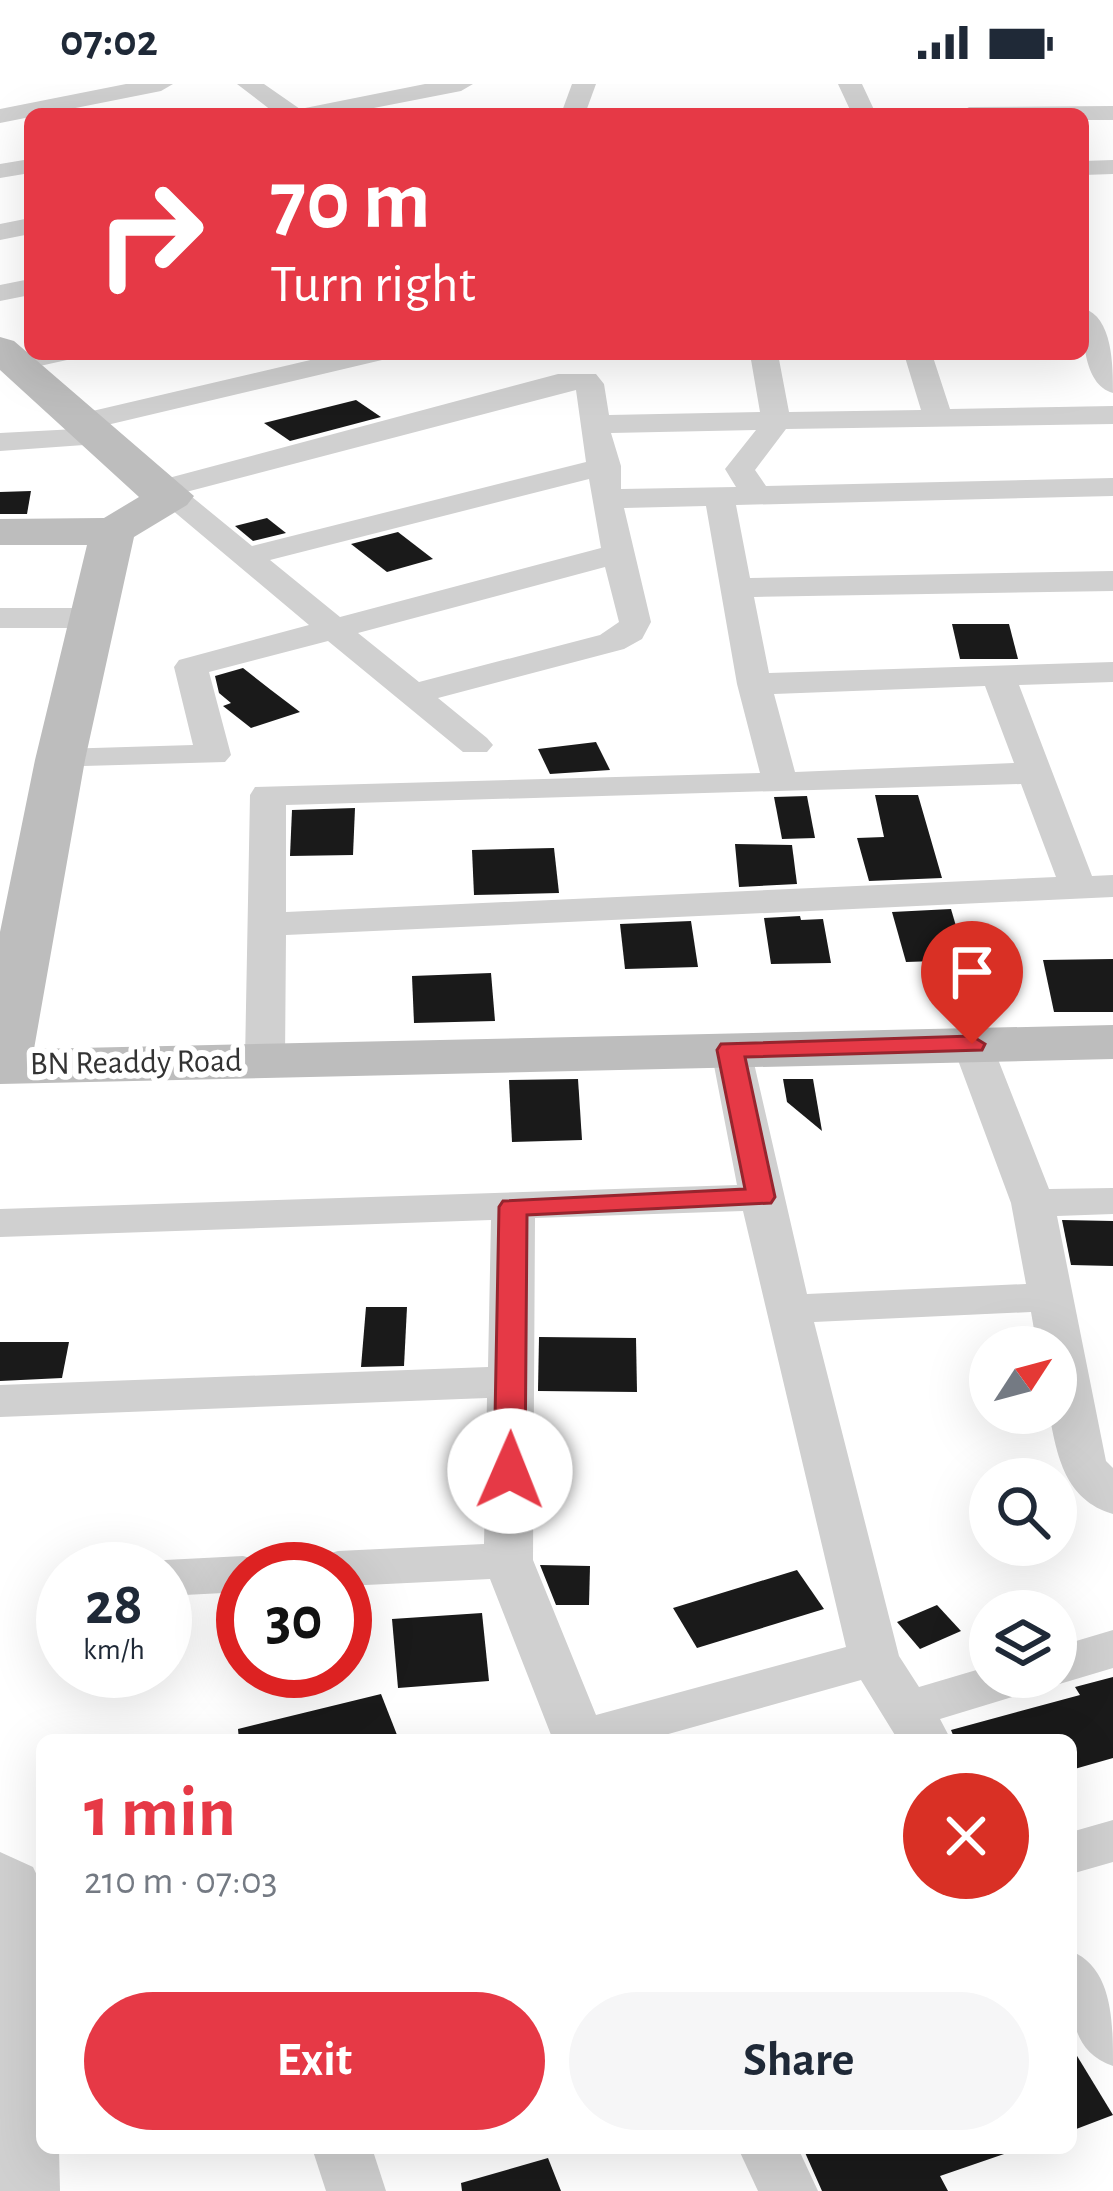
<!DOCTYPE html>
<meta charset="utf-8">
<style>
:root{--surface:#fff;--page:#f6f6f7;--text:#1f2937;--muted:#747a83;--accent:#e63946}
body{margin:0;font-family:"Alegreya Sans",sans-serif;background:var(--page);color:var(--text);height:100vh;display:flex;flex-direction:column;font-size:45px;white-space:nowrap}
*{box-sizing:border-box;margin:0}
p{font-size:39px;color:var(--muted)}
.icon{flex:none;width:66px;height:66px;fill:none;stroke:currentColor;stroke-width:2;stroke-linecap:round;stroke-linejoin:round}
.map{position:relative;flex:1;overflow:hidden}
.sheet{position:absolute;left:36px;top:1650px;width:1041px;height:420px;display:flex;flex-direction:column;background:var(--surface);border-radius:18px;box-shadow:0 12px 48px #0002}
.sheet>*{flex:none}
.hud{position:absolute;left:24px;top:24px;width:1065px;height:252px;border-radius:18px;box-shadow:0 12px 48px #0002;background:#e63946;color:#fff;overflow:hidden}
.needle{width:78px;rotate:54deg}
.tools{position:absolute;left:969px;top:1242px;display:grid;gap:24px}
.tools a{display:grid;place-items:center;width:108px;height:108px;border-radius:50%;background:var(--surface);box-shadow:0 12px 48px #0002;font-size:60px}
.speed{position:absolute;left:36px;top:1458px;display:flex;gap:24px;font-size:60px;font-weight:700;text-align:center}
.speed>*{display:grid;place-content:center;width:156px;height:156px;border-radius:50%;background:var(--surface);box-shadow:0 12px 48px #0002;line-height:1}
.speed small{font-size:30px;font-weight:400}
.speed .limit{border:18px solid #d22;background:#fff;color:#111}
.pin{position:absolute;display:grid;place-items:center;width:102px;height:102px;color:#fff;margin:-123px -51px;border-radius:50% 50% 50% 0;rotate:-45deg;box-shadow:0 0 12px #0007}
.pin .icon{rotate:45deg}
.me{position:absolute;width:132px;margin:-66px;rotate:1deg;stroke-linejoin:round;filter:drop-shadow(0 0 9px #0008)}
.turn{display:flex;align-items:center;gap:42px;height:252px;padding:0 48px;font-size:54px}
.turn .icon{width:156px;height:156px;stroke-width:2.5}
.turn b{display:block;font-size:84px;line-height:102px}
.round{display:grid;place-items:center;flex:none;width:126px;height:126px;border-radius:63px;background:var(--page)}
.headline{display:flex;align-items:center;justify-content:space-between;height:204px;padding:0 48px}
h1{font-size:72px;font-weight:700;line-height:90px;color:var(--accent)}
.action{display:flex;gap:24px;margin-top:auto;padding:24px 48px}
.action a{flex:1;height:138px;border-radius:72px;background:var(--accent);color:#fff;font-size:48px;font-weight:700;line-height:138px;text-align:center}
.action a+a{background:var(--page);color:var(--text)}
.status{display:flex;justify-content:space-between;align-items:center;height:84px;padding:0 60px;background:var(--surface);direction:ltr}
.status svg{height:33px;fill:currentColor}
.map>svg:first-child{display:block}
.building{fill:#1a1a1a}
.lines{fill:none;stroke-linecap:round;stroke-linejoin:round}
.street{fill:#d0d0d0;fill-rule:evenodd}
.secondary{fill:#bdbdbd;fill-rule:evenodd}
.route{fill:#e63946;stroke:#96252e;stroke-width:3}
.labels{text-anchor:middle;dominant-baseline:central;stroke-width:12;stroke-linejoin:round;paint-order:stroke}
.street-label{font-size:33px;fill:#333;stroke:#fff}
</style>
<div class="status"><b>07:02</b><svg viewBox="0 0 49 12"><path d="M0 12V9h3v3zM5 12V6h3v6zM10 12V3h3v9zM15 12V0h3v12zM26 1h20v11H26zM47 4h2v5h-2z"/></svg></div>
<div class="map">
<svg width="1113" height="2107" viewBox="0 0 1113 2107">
<rect width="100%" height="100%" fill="#fff"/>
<g class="building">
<polygon points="356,316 381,333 290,357 264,339"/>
<polygon points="31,407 27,430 0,430 0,408"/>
<polygon points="267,434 286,449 253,457 235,442"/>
<polygon points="398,448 433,475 387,488 351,460"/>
<polygon points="952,540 1009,540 1018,575 960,575"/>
<polygon points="243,584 271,606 300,628 251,644 223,622 231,619 219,609 215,592"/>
<polygon points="596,658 610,686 550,690 538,665"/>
<polygon points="875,711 918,711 942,794 869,797 857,754 884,753"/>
<polygon points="807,712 815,754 782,755 774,713"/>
<polygon points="355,724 353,771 290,772 292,726"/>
<polygon points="735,760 792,761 797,800 739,803"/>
<polygon points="554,764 559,809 474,811 472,766"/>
<polygon points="951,825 966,876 906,878 892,828"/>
<polygon points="800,832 801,836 823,835 831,879 771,880 764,834"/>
<polygon points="691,837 698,883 625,885 620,840"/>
<polygon points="1113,875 1113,928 1054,928 1043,876"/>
<polygon points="491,889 495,937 414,939 412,892"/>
<polygon points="578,995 582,1056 512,1058 509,996"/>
<polygon points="783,995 813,995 822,1047 787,1018"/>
<polygon points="1062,1136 1113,1137 1113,1182 1071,1181"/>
<polygon points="366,1223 407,1223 404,1282 361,1283"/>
<polygon points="539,1253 636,1254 637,1308 538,1307"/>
<polygon points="0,1258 69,1258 62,1294 0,1297"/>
<polygon points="540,1481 590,1482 589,1521 556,1521"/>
<polygon points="797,1486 824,1525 697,1564 673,1524"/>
<polygon points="937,1521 961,1547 920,1565 897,1538"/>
<polygon points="482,1529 489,1597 398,1604 392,1535"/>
<polygon points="1113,1593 1113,1674 1071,1686 1071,1656 955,1656 951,1646 1080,1611 1075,1603"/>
<polygon points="381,1610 399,1656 239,1656 238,1645"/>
<polygon points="1071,1962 1113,2031 1071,2047"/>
<polygon points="803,2064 1006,2064 1007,2069 940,2092 948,2107 822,2107"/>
<polygon points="548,2074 561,2107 462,2107 461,2099"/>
</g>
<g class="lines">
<g class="street">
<polygon points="126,0 173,0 161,7 0,39 0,25"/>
<polygon points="237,0 264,0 300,25 425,0 473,0 461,7 343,30 276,30"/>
<polygon points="572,0 596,0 585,30 561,30"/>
<polygon points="838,0 862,0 876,30 852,30"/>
<polygon points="1113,22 1113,36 1083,36 1083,30 957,30 969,23"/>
<polygon points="30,75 30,89 0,94 0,80"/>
<polygon points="1113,76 1113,90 1083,91 1083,77"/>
<polygon points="30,134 30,150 0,156 0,140"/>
<polygon points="30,195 30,211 0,217 0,201"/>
<path d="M1083 224C1113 233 1113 282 1113 309 1082 300 1083 250 1083 224Z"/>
<polygon points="30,268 30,270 71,270 67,276 17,287 3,279 7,273"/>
<polygon points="336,270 386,270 382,276 90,345 112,347 117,353 112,359 0,367 0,349 76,345 66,338 71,332"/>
<path d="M750 270H778L789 328 921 326 904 270H932L950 325 1113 322V340L786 345 755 386 766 402 1113 394V412L736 421 750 494 1113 487V507L754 513 769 589 1113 578V598L1019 601 1092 792 1113 791V813L286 851 285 976 279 985H251L245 976 250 711 255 703 760 689 737 600 706 422 624 424 651 538 642 555 624 565 438 614 487 654 493 661 487 668H463L328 557 209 588 231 671 225 678 48 683 42 676 48 669 60 665 193 661 174 583 179 576 309 541 159 415 146 412 142 406 146 400 558 290H596L604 300 609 331 760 328ZM576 306 586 378 252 462 186 408ZM756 346 725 385 736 403 621 405V382L611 349ZM589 395 601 464 340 533 270 476ZM605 483 619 538 600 551 419 598 358 549ZM985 602 1014 679 795 688 774 610ZM1021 700 1056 793 286 828V721Z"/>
<polygon points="0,524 91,524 107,534 91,544 0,544"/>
<path d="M972 948 986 951 992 960 1049 1105 1113 1104V1130L1057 1132 1106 1377 1113 1384V1430C1065 1416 1057 1372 1049 1329H1056V1263H1037L1031 1228 814 1238 899 1572 919 1603 990 1582V1593H1056V1563L1113 1546V1584L1056 1601 1041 1596 1035 1606 940 1635 951 1656H898L861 1596 647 1656H553L490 1495 345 1502V1485H313L320 1472 338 1467 484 1460 487 1314 0 1333V1301L488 1283 491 1136 0 1153V1125L737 1101 711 966 717 957H745L751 966 807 1210 1026 1200 1011 1119 952 960 958 951ZM743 1127 846 1563 596 1631 533 1476 535 1134Z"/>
<polygon points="243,1472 261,1477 265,1485 243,1485 243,1508 165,1512 165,1485 145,1485 165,1476"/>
<polygon points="1113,1736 1113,1778 1071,1790 1071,1748"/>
<polygon points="0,1768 33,1783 42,1802 42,2064 59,2064 60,2107 0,2107"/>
<path d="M1071 1867C1113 1884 1113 1938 1113 1982 1063 1965 1071 1911 1071 1867Z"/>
<polygon points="312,2064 372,2064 386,2107 326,2107"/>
<polygon points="738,2064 798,2064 818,2107 758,2107"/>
</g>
<polygon class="secondary" points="0,253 14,257 194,412 187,421 134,453 85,676 34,965 1113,941 1113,975 0,1000 0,848 35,676 87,461 0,461 0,435 104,434 139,413 0,286"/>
</g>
<polygon class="route" points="972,952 985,960 982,966 745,973 775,1113 771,1119 527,1131 525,1387 521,1394 499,1394 494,1387 499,1123 503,1117 745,1105 717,966 721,960"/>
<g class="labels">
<g class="street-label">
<text transform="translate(136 979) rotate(-1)">BN Readdy Road</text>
</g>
</g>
</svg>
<div class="tools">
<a><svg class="needle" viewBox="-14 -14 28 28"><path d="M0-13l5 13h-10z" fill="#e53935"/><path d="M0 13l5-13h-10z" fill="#747a83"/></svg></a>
<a><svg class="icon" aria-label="search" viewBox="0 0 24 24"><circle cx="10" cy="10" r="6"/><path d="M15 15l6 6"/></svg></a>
<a><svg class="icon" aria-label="layers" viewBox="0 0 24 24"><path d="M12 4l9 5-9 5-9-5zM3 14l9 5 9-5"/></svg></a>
</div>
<div class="speed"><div>28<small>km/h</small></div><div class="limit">30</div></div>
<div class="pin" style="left:972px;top:960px;background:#d93025"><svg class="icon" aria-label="arrive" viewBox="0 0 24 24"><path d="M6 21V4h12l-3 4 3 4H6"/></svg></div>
<svg class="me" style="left:510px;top:1387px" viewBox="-20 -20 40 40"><circle r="19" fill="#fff"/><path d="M0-13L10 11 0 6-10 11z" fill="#e63946"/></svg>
<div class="hud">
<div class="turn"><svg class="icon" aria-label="right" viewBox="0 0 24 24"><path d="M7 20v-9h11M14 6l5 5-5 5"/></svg><div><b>70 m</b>Turn right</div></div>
</div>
<section class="sheet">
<div class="headline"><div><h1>1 min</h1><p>210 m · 07:03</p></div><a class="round" style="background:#d93025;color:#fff"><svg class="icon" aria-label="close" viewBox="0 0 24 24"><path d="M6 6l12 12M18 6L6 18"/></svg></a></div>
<div class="action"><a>Exit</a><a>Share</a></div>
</section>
</div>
